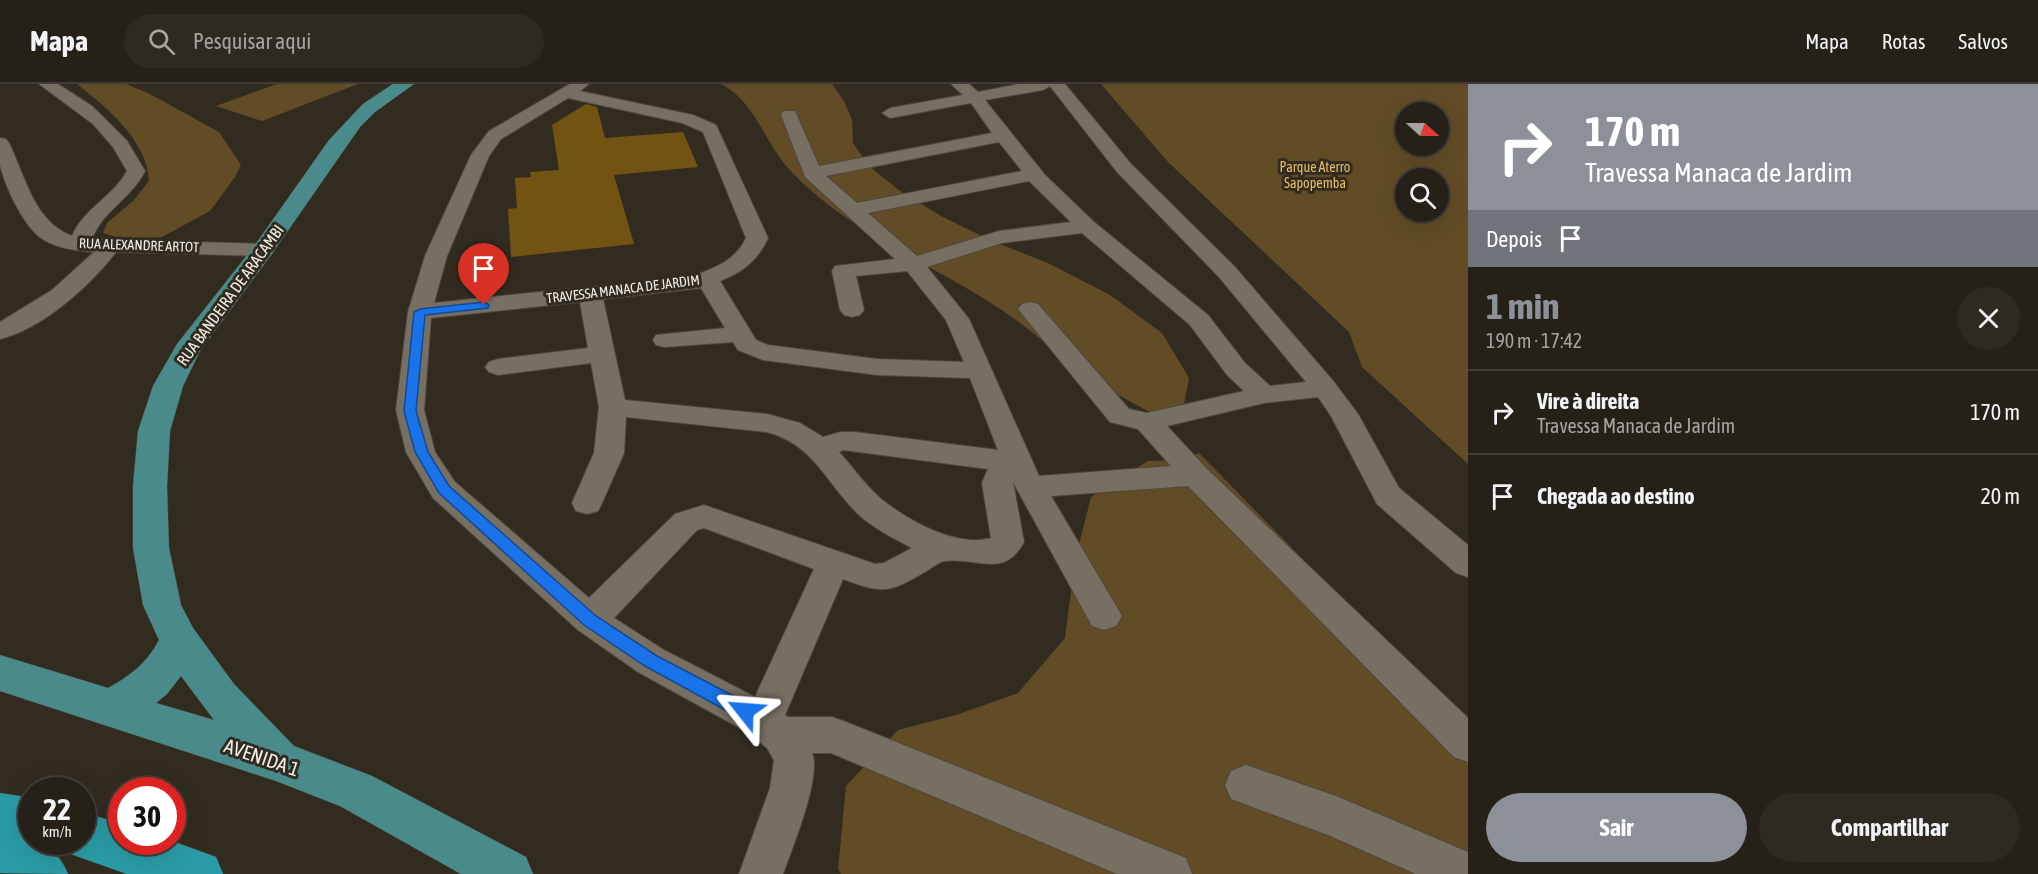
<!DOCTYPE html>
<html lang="pt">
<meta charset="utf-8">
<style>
:root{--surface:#262118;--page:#2e2921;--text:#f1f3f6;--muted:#a4a3a2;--line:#423e37;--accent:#8c9099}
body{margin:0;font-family:"Asap Condensed",sans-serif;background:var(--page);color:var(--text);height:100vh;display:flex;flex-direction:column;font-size:22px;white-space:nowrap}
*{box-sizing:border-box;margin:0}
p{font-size:20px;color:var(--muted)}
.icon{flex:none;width:33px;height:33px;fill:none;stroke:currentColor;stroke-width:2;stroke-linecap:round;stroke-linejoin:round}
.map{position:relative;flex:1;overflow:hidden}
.sheet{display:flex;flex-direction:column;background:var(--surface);width:570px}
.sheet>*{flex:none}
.top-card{background:#8c9099;color:#fff;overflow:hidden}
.needle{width:39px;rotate:111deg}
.tools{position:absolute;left:1395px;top:18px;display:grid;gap:12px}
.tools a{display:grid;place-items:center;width:54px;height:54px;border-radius:50%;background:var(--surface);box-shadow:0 6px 24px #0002,0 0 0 2px var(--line);font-size:30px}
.speed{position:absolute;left:18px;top:693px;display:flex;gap:12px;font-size:30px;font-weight:700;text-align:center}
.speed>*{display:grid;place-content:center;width:78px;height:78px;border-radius:50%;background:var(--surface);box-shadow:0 6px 24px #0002,0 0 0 2px var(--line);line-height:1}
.speed small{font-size:15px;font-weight:400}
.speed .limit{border:9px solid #d22;background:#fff;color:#111}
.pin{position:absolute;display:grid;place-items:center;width:51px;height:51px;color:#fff;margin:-62px -26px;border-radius:50% 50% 50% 0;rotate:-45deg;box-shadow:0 0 6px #0007}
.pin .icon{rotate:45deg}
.me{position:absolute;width:66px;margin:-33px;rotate:298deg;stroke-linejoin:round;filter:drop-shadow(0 0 4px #0008)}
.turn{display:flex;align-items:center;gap:21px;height:126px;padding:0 18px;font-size:27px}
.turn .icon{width:78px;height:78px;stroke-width:2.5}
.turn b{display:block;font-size:42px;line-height:51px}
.then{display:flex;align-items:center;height:57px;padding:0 18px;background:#0003;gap:12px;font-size:22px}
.round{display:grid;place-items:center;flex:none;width:63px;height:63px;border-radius:32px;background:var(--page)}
.summary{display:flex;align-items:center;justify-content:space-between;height:102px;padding:0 18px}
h1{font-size:36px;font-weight:700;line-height:45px;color:var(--accent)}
.action{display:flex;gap:12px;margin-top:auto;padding:12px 18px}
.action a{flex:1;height:69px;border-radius:36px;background:var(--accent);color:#fff;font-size:24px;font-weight:700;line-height:69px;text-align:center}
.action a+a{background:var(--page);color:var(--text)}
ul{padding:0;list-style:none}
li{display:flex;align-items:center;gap:18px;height:84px;padding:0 18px;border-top:2px solid var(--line)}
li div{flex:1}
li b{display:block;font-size:22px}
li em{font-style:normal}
header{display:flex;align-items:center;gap:36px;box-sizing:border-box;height:84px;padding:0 30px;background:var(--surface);border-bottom:2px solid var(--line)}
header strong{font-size:28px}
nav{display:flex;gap:33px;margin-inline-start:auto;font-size:21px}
.search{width:420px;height:54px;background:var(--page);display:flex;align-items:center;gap:15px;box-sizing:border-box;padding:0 21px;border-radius:33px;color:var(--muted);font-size:22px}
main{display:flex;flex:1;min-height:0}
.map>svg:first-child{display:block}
.green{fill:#614c26;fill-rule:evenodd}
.building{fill:#725312}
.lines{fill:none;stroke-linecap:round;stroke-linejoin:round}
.minor-casing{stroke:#4e483e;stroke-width:2}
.major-casing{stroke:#4e483e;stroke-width:1}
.highway-casing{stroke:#4e483e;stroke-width:1}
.minor{fill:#776f62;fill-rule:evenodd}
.major{fill:#498a8b;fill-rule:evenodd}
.highway{fill:#2a9ca7;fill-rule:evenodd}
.route{fill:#1a73e8;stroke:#114b97;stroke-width:1.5}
.labels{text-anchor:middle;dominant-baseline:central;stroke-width:6;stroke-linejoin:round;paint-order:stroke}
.far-park-label{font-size:14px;fill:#eabb65;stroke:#322c20}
.far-street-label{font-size:14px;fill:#f1ece5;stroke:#322c20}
.street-label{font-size:16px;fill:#f1ece5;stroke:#322c20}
.near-street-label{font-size:20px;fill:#f1ece5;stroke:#322c20}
</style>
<header>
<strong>Mapa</strong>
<div class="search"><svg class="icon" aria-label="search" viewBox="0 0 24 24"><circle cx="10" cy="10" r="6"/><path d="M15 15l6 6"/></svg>Pesquisar aqui</div>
<nav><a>Mapa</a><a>Rotas</a><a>Salvos</a></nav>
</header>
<main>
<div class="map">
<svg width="1468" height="790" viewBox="0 0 1468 790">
<rect width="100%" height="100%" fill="#322c20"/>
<g class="green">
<path d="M77 0H126L150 10 219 48 241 81 235 93 210 127 162 153 123 155 103 149 107 139 133 117 149 97C147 56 107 24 77 0Z"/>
<polygon points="277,0 358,0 262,37 216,22"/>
<path d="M721 0H832L844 17 852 36 853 59 869 82 900 107 941 132 990 156 1050 180 1110 211 1162 249 1189 294 1182 331 1164 336C1143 324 1121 313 1100 300 1062 276 1030 243 991 219 933 182 867 155 814 109 799 96 785 83 774 65 759 41 748 14 721 0Z"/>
<path d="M1101 0H1468V380L1362 283 1349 248 1168 78ZM1406 28H1438V62H1406ZM1406 94H1438V128H1406Z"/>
<polygon points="1199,369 1376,550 1468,653 1468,790 841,790 838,785 846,702 898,646 956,631 1018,609 1065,554 1075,477 1091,413 1148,377 1180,376"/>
</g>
<polygon class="building" points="586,20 597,23 605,54 683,48 698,83 614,91 634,160 511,173 508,125 517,124 515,94 531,93 530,88 559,86 552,41"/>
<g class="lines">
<g class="minor-casing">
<g id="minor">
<path d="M39 0H58L92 22 127 57 145 87C132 114 102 127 92 155L263 160 271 161 274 166 271 171 263 172 116 168C90 202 42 245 0 255V238L52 206 94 168C76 167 55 164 41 154 23 141 5 102 0 81 0 73 0 62 0 54L6 55 9 59C25 92 34 138 72 152 84 124 113 113 127 87L113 63 93 40Z"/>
<path d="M570 0H589L580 7 693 31 716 41 768 154C758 176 743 188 720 197L756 256 768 261 877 275 964 278 946 236 907 187 856 192 864 226 860 231 852 233 844 231 840 226 832 187 835 182 895 175 805 93 781 31 783 27H795L819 82 992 49 971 19 890 34 882 29 890 24 963 11 951 0H969L978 8 1019 0H1065L1131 80 1235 183 1334 298 1358 330 1399 404 1468 461V493L1456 489 1377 420 1331 332 1318 313 1264 319 1167 342 1206 384 1468 634V678L1454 673 1188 402 1051 412 1122 532 1116 542 1104 546 1092 542 1013 398 1024 458C1004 495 977 473 945 477 939 478 931 484 925 488 889 509 883 510 843 495L785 631 788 633H832L846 638 1186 774 1192 790H1117L831 669H812C822 692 792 765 783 790H739L770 704 774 676 767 664 749 649 638 588 578 546 433 414 406 368 396 326 408 228 425 172 471 71 489 47ZM1050 2 1117 88 1219 193 1306 298 1270 302 1245 279 1208 231 1094 138 1045 91 985 16 1043 6ZM568 14 682 39 703 48 746 154C736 176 715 184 693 192L434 219 447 172 489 72 501 55ZM999 58 1022 87 857 119 826 92ZM1029 97 1071 138 999 147 917 172 868 129ZM1082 149 1190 241 1227 291 1244 307 1147 329 1129 325 1038 220 1030 218 1022 220 1018 225 1022 230 1110 338 1138 345 1171 382 1039 392 969 235 927 183 1002 159ZM701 204 725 244 656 251 653 256 656 261 665 263 733 258 738 266 763 276 877 291 970 294 998 366 855 348H841L823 353 800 339 767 330 625 316 603 215ZM580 218 588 264 498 275 489 278 485 283 489 288 498 291 591 279 599 323 594 369 572 419 576 427 587 430 598 427 602 419 624 369 626 333 767 348C813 360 826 398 856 428 871 443 893 454 912 464L884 479 875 480 704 421 675 430 589 514 455 398 435 368 424 326 431 234ZM843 366 988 385 982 399 991 454C956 464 907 436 880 414 865 401 852 382 839 368ZM704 444 814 485 755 613 664 566 614 534 697 446Z"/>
<polygon points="1246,681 1336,712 1468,768 1468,790 1416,790 1328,751 1231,715 1225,701 1231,687"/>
</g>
</g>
<g class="major-casing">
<path id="major" d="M393 0H414L375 28 360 43 271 171 200 267 183 302 170 347 167 402 169 464 181 521 193 544 234 600 294 662 372 692 526 773 533 790H461L340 722 276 697 0 607V571L108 604C130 592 147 579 159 556L143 521 133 464V402L138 347 153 302 177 260 255 161 329 56 363 20ZM181 592 214 636 156 619 167 610Z"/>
</g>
<g class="highway-casing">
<g id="highway">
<path d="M0 709 32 714V758C49 758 62 775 68 790L0 789Z"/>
<polygon points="82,728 122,740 122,758 172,757 216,773 223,790 127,790 65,768 61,758 82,758"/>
</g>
</g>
<use href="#minor" class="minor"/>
<use href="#major" class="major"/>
<use href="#highway" class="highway"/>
</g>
<polygon class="route" points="484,218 489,221 488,224 425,231 416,327 428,368 449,402 596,532 657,572 751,621 753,627 751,633 745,635 738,633 645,582 584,541 439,409 415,368 404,327 414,228 420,225"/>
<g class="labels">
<g class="far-park-label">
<text x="1315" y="83">Parque Aterro<tspan x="1315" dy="16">Sapopemba</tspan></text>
</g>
<g class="far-street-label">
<text transform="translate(139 161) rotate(2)">RUA ALEXANDRE ARTOT</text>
<text transform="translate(623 205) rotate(-7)">TRAVESSA MANACA DE JARDIM</text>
</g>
<g class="street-label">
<text transform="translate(230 211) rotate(-54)">RUA BANDEIRA DE ARACAMBI</text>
</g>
<g class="near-street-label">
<text transform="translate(262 673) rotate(19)">AVENIDA 1</text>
</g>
</g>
</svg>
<div class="tools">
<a><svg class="needle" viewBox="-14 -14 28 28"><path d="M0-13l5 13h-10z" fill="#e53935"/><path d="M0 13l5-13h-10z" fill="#a4a3a2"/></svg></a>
<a><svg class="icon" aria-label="search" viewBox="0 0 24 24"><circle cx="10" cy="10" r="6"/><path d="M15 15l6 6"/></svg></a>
</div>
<div class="speed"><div>22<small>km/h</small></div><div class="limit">30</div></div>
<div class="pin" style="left:484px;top:221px;background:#d93025"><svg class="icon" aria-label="arrive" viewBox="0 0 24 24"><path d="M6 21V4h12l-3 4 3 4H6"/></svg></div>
<svg class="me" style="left:745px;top:627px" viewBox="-20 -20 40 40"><path d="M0-17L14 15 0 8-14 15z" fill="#1a73e8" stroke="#fff" stroke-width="4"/></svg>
</div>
<section class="sheet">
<div class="top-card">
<div class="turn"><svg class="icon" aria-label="right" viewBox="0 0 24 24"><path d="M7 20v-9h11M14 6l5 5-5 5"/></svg><div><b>170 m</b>Travessa Manaca de Jardim</div></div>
<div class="then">Depois<svg class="icon" aria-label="arrive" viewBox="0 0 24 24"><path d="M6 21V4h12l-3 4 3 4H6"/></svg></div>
</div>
<div class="summary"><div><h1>1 min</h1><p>190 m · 17:42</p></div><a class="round"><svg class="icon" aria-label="close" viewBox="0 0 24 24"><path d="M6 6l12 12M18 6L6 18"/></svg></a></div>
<ul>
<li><svg class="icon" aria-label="right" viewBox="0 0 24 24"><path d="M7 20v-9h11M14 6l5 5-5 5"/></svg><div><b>Vire à direita</b><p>Travessa Manaca de Jardim</p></div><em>170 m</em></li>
<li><svg class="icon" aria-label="arrive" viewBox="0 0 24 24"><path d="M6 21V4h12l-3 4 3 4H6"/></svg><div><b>Chegada ao destino</b></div><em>20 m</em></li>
</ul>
<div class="action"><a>Sair</a><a>Compartilhar</a></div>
</section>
</main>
